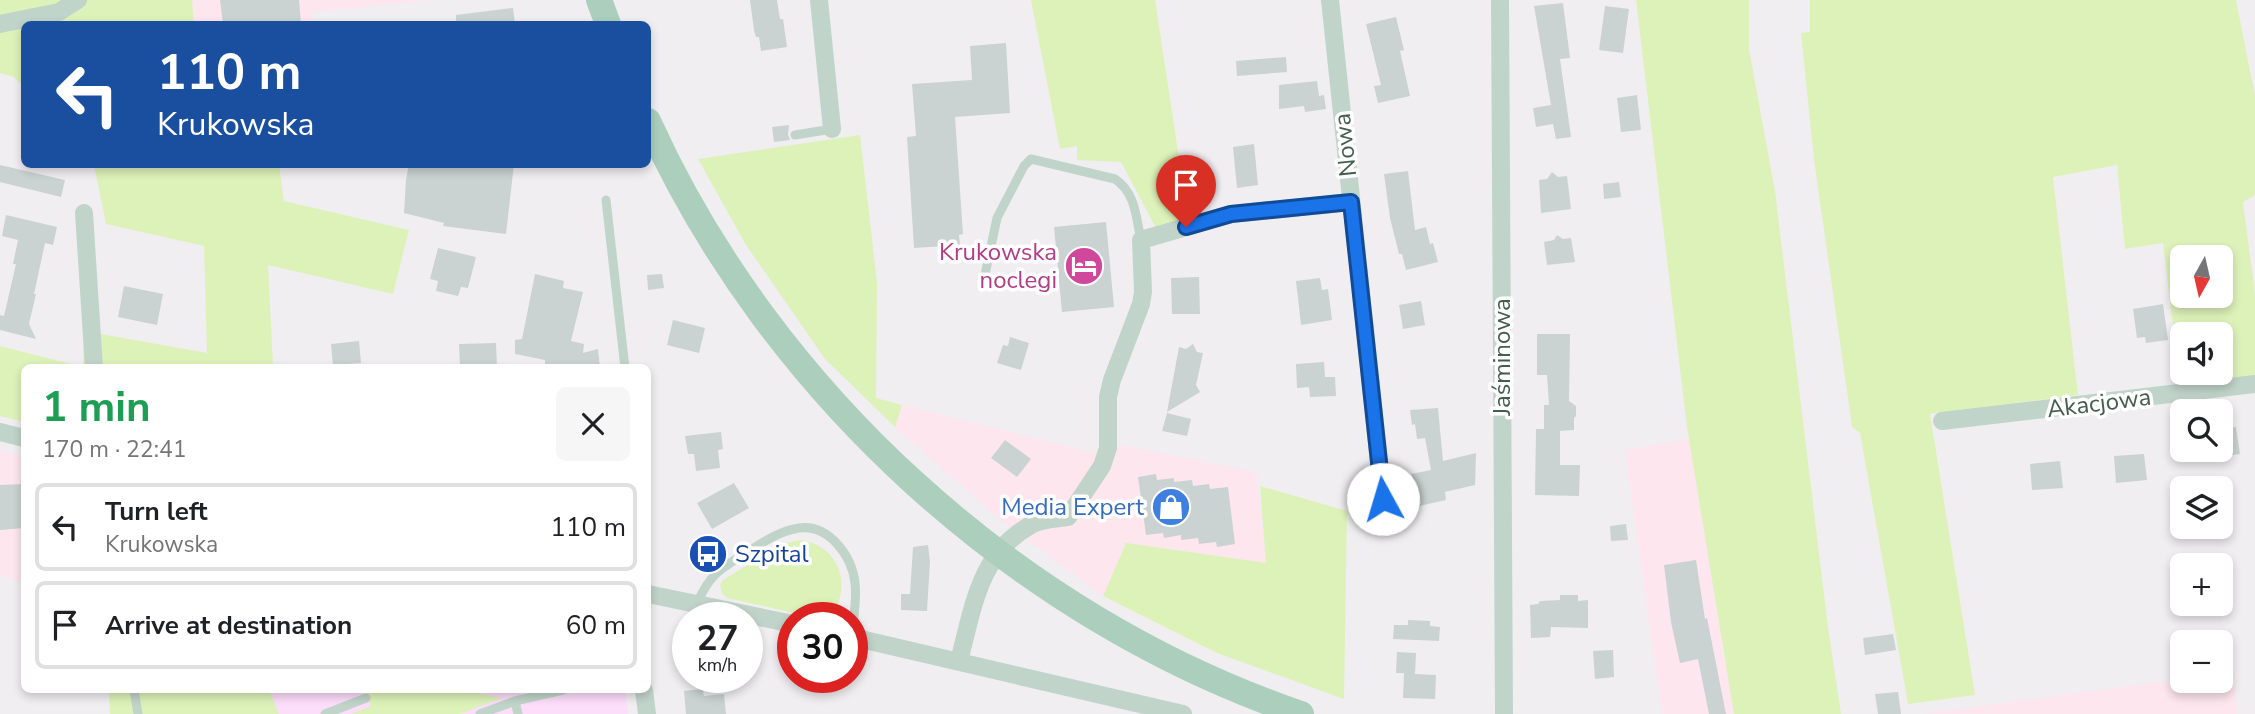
<!DOCTYPE html>
<meta charset="utf-8">
<style>
:root{--surface:#fff;--page:#f6f6f6;--text:#202124;--muted:#757577;--line:#e0e0e0}
body{margin:0;font-family:"Nunito Sans",sans-serif;background:var(--page);color:var(--text);height:100vh;display:flex;flex-direction:column;font-size:26px;white-space:nowrap}
*{box-sizing:border-box;margin:0}
p{font-size:23px;color:var(--muted)}
.icon{flex:none;width:38px;height:38px;fill:none;stroke:currentColor;stroke-width:2;stroke-linecap:round;stroke-linejoin:round}
.map{position:relative;flex:1;overflow:hidden}
.details{position:absolute;left:21px;top:364px;width:630px;height:329px;display:flex;flex-direction:column;background:var(--surface);border-radius:10px;box-shadow:0 4px 10px #0003}
.details>*{flex:none}
.guide{position:absolute;left:21px;top:21px;width:630px;height:147px;border-radius:10px;box-shadow:0 4px 10px #0003;background:#1a4fa0;color:#fff;overflow:hidden}
.needle{width:46px;rotate:188deg}
.buttons{position:absolute;left:2170px;top:245px;display:grid;gap:14px}
.buttons a{display:grid;place-items:center;width:63px;height:63px;border-radius:10px;background:var(--surface);box-shadow:0 4px 10px #0003;font-size:35px}
.speed{position:absolute;left:672px;top:602px;display:flex;gap:14px;font-size:35px;font-weight:700;text-align:center}
.speed>*{display:grid;place-content:center;width:91px;height:91px;border-radius:50%;background:var(--surface);box-shadow:0 4px 10px #0003;line-height:1}
.speed small{font-size:18px;font-weight:400}
.speed .limit{border:10px solid #d22;background:#fff;color:#111}
.pin{position:absolute;display:grid;place-items:center;width:60px;height:60px;color:#fff;margin:-72px -30px;border-radius:50% 50% 50% 0;rotate:-45deg;box-shadow:0 0 7px #0007}
.pin .icon{rotate:45deg}
.me{position:absolute;width:77px;margin:-38px;rotate:354deg;stroke-linejoin:round;filter:drop-shadow(0 0 5px #0008)}
.turn{display:flex;align-items:center;gap:24px;height:147px;padding:0 21px;font-size:32px}
.turn .icon{width:91px;height:91px;stroke-width:2.5}
.turn b{display:block;font-size:49px;line-height:60px}
.round{display:grid;place-items:center;flex:none;width:74px;height:74px;border-radius:10px;background:var(--page)}
.head{display:flex;align-items:center;justify-content:space-between;height:119px;padding:0 21px}
h1{font-size:42px;font-weight:700;line-height:52px;color:#1e9e55}
ul{padding:0;list-style:none}
li{display:flex;align-items:center;gap:21px;height:88px;margin:0 14px 10px;padding:0 7px;border:4px solid var(--line);border-radius:10px}
li div{flex:1}
li b{display:block;font-size:26px}
li em{font-style:normal}
.map>svg:first-child{display:block}
.commercial{fill:#fde6ed}
.medical{fill:#fcddfa}
.green{fill:#ddf2b9;fill-rule:evenodd}
.building{fill:#cad3d1}
.lines{fill:none;stroke-linecap:round;stroke-linejoin:round}
.service{stroke:#c1d4c9;stroke-width:9}
.minor{stroke:#c1d4c9;stroke-width:18}
.primary{stroke:#accfbd;stroke-width:26}
.route-casing{stroke:#114b97;stroke-width:18}
.route{stroke:#1a73e8;stroke-width:12}
.labels{text-anchor:middle;dominant-baseline:central;stroke-width:7;stroke-linejoin:round;paint-order:stroke}
.street-label{font-size:24px;fill:#455d50;stroke:#fff}
.hotel-label{font-size:24px;fill:#b23c85;stroke:#fff;text-anchor:end}
.shop-label{font-size:24px;fill:#366cbe;stroke:#fff;text-anchor:end}
.transit-label{font-size:24px;fill:#164399;stroke:#fff;text-anchor:start}
</style>
<div class="map">
<svg width="2255" height="714" viewBox="0 0 2255 714">
<rect width="100%" height="100%" fill="#f1eef1"/>
<g class="commercial">
<polygon points="192,0 435,0 312,12 313,24 194,24"/>
<polygon points="902,405 1098,454 1122,445 1257,472 1266,563 1126,543 1103,596 1005,524 895,427"/>
<polygon points="1689,439 1734,714 1662,714 1625,450"/>
<polygon points="0,450 24,456 24,582 0,576"/>
<polygon points="2234,675 2237,714 1923,714 2165,681 2221,681 2221,676"/>
</g>
<polygon class="medical" points="111,690 625,690 628,714 112,714"/>
<g class="green">
<polygon points="0,0 192,0 194,24 24,24 24,87 14,77 0,73"/>
<polygon points="1031,0 1155,0 1188,217 1156,228 1121,162 1077,160 1077,146 1060,149"/>
<polygon points="1636,0 1749,0 1749,49 1775,191 1828,627 1841,714 1734,714 1687,427"/>
<path d="M1810 0H2236L2255 96V195L2243 202 2255 294V377L2180 386 2163 243 2125 249 2117 165 2053 177 2078 395 1930 414 1975 695 1908 704 1860 433 1852 427 1814 160 1801 33 1810 32ZM2182 257H2221V296H2182ZM2182 334H2221V373H2182Z"/>
<polygon points="860,135 877,282 876,398 902,405 895,427 825,359 746,245 698,159"/>
<polygon points="94,165 279,165 284,201 409,230 393,294 268,265 273,367 24,368 24,422 0,416 0,346 83,367 84,331 207,353 204,246 106,224"/>
<polygon points="1260,486 1347,511 1344,699 1217,653 1103,596 1126,543 1266,563"/>
<path d="M798 540C839 543 854 586 830 618H816L727 598 722 594 720 584 723 580 778 546Z"/>
<polygon points="109,690 269,690 279,714 110,714"/>
<polygon points="365,690 473,690 477,693 502,698 460,714 351,714 371,706"/>
</g>
<g class="building">
<polygon points="220,0 299,0 301,24 223,24"/>
<polygon points="750,0 777,0 780,19 783,19 787,47 761,51 759,37 756,37 754,30"/>
<polygon points="1563,3 1570,58 1560,59 1571,137 1556,139 1553,124 1536,127 1533,108 1551,105 1534,6"/>
<polygon points="1605,6 1629,9 1623,53 1599,50"/>
<polygon points="513,8 515,24 456,24 456,15"/>
<polygon points="1396,17 1404,50 1400,51 1410,96 1378,103 1374,86 1381,85 1366,24"/>
<polygon points="1006,43 1010,113 955,117 963,234 959,235 960,245 914,248 907,137 916,136 912,84 972,80 970,46"/>
<polygon points="1286,57 1287,72 1237,76 1236,61"/>
<polygon points="1317,81 1319,96 1324,95 1326,109 1305,112 1304,106 1279,109 1279,85"/>
<polygon points="1637,95 1641,130 1621,132 1617,98"/>
<polygon points="789,125 788,135 790,140 774,142 772,127"/>
<polygon points="1254,144 1258,185 1237,188 1233,147"/>
<polygon points="409,164 514,164 506,234 443,226 444,223 404,213 406,180"/>
<polygon points="0,165 65,180 61,197 0,182"/>
<polygon points="1408,171 1415,230 1426,227 1430,244 1433,243 1438,262 1406,270 1402,254 1399,254 1390,218 1384,174"/>
<polygon points="1552,172 1558,177 1567,176 1571,209 1541,213 1539,180 1547,179"/>
<polygon points="1619,182 1621,197 1604,199 1603,184"/>
<polygon points="6,215 57,227 53,245 45,243 34,294 36,294 29,324 36,339 0,330 0,315 4,316 16,264 13,264 18,240 2,236"/>
<polygon points="1106,222 1114,307 1062,312 1054,227"/>
<polygon points="1557,235 1563,239 1571,238 1575,262 1547,265 1544,242 1554,240"/>
<polygon points="438,248 476,257 468,288 461,287 458,296 436,291 438,281 430,279"/>
<polygon points="535,274 564,281 563,288 583,292 571,341 584,344 583,353 598,349 600,368 545,368 545,360 515,354 515,340 522,339"/>
<polygon points="662,274 664,288 648,290 647,275"/>
<polygon points="1199,277 1200,314 1172,314 1171,278"/>
<polygon points="1320,278 1322,290 1328,289 1332,320 1301,325 1296,281"/>
<polygon points="124,286 163,294 157,325 118,317"/>
<polygon points="1421,301 1425,325 1403,329 1399,305"/>
<polygon points="2163,304 2168,340 2146,343 2145,337 2137,338 2133,309"/>
<polygon points="673,320 705,328 699,353 667,345"/>
<polygon points="1537,334 1570,334 1569,401 1576,406 1576,416 1574,418 1574,430 1560,431 1560,465 1580,465 1579,496 1535,495 1536,429 1544,429 1544,405 1549,405 1547,375 1537,375"/>
<polygon points="1010,337 1029,343 1021,370 997,363 1003,345 1008,346"/>
<polygon points="359,341 361,363 333,365 331,344"/>
<polygon points="496,343 497,368 460,368 459,344"/>
<polygon points="1193,344 1197,352 1203,353 1196,385 1200,392 1167,412 1179,347 1186,349"/>
<polygon points="1324,362 1325,377 1335,377 1336,396 1310,397 1309,387 1297,388 1296,364"/>
<polygon points="1438,408 1443,461 1476,453 1475,485 1445,492 1446,500 1419,506 1411,474 1431,470 1425,438 1417,439 1415,424 1412,425 1410,410"/>
<polygon points="1167,413 1191,419 1187,436 1162,431"/>
<polygon points="2236,427 2240,454 2221,457 2221,429"/>
<polygon points="721,432 723,449 718,450 720,468 696,471 694,454 688,454 685,436"/>
<polygon points="1005,440 1031,459 1017,477 991,458"/>
<polygon points="2144,454 2147,480 2116,483 2114,456"/>
<polygon points="2060,461 2063,488 2032,490 2030,464"/>
<polygon points="1156,474 1157,480 1174,478 1174,482 1192,480 1193,486 1209,484 1210,489 1228,487 1235,544 1217,547 1216,542 1199,544 1198,538 1181,540 1181,535 1164,538 1163,533 1146,535 1138,477"/>
<polygon points="734,483 749,508 712,529 697,503"/>
<polygon points="24,484 24,528 0,530 0,485"/>
<polygon points="1626,524 1628,540 1611,541 1610,526"/>
<polygon points="928,545 930,562 927,611 901,610 901,594 910,594 913,547"/>
<polygon points="1696,560 1705,619 1707,618 1726,714 1709,714 1698,659 1680,663 1671,622 1664,565"/>
<polygon points="1560,595 1578,595 1578,601 1588,600 1588,628 1551,627 1550,637 1531,638 1530,605 1538,604 1540,601 1560,600"/>
<polygon points="1408,620 1430,621 1430,626 1440,627 1439,641 1393,639 1394,625 1408,625"/>
<polygon points="1893,634 1896,650 1865,655 1863,638"/>
<polygon points="1613,650 1614,677 1595,679 1593,651"/>
<polygon points="1397,652 1416,653 1415,674 1436,675 1435,699 1403,698 1404,673 1396,673"/>
<polygon points="703,689 704,696 724,694 726,714 686,714 684,691"/>
<polygon points="1898,692 1901,714 1878,714 1875,694"/>
</g>
<g class="lines">
<g class="service">
<polyline points="795,135 832,129"/>
<polyline points="606,200 625,368"/>
<path d="M983 284 997 218 1024 166 1031 159 1115 179C1136 193 1136 218 1141 240"/>
<path d="M697 603C712 571 721 569 749 551 765 541 780 531 799 528 829 524 852 556 855 583 857 599 854 615 852 632"/>
<polyline points="134,690 138,714"/>
<polyline points="325,714 366,698"/>
<polyline points="480,714 515,701"/>
<polyline points="518,714 515,701 563,690"/>
</g>
<g class="minor">
<polyline points="819,0 832,129"/>
<polyline points="1330,0 1383,499"/>
<polyline points="1500,0 1504,714"/>
<polyline points="0,24 59,12 78,0"/>
<polyline points="84,213 94,368"/>
<polyline points="1942,421 2255,384"/>
<polyline points="0,432 24,438"/>
<polyline points="648,594 793,624"/>
<polyline points="852,637 1183,714"/>
<path d="M959 661C973 609 979 553 1031 525 1041 519 1057 519 1068 517L1102 466 1108 448V397L1112 380 1141 304 1143 292 1141 240 1231 214 1351 202"/>
<polyline points="644,690 647,714"/>
</g>
<g class="primary">
<polyline points="599,0 608,24"/>
<path d="M648 121C771 393 1019 618 1301 714"/>
</g>
</g>
<g class="lines">
<g class="route-casing">
<polyline id="route" points="1186,227 1231,214 1351,202 1383,499"/>
</g>
<use href="#route" class="route"/>
</g>
<defs>
<g id="hotel-disc" transform="scale(2.0125)"><circle r="9.5" fill="#d1479c" stroke="#fff"/><path d="M-6-4.5h1.5V1H6V5H4.5V3h-9V5H-6ZM-4 0a1.8 1.8 0 1 1 3.6 0ZM.5 0V-2.5h3Q6-2.5 6 0Z" fill="#fff"/></g>
<g id="shop-disc" transform="scale(2.0125)"><circle r="9.5" fill="#3f7fe0" stroke="#fff"/><path d="M-5-2.5h2.3a2.7 3.5 0 0 1 5.4 0H5L5.5 6h-11ZM-1.5-2.5h3a1.5 2.3 0 0 0-3 0Z" fill="#fff"/></g>
<g id="bus-disc" transform="scale(2.0125)"><circle r="9.5" fill="#1a4fb4" stroke="#fff"/><path d="M-5-6H5V4H4V6H2V4H-2V6H-4V4H-5ZM-3.5-4V0h7V-4ZM-3.5 1.2v1.5H-2V1.2ZM2 1.2v1.5H3.5V1.2Z" fill="#fff"/></g>
</defs>
<g fill-rule="evenodd">
<use href="#hotel-disc" x="1084" y="266"/>
<use href="#shop-disc" x="1171" y="507"/>
<use href="#bus-disc" x="708" y="554"/>
</g>
<g class="labels">
<g class="street-label">
<text transform="translate(1345 145) rotate(-96)">Nowa</text>
<text transform="translate(1502 357) rotate(-90)">Jaśminowa</text>
<text transform="translate(2099 403) rotate(-7)">Akacjowa</text>
</g>
<g class="hotel-label">
<text x="1057" y="252">Krukowska<tspan x="1057" dy="28">noclegi</tspan></text>
</g>
<g class="shop-label">
<text x="1144" y="507">Media Expert</text>
</g>
<g class="transit-label">
<text x="735" y="554">Szpital</text>
</g>
</g>
</svg>
<div class="buttons">
<a><svg class="needle" viewBox="-14 -14 28 28"><path d="M0-13l5 13h-10z" fill="#e53935"/><path d="M0 13l5-13h-10z" fill="#757577"/></svg></a>
<a><svg class="icon" aria-label="sound" viewBox="0 0 24 24"><path d="M4 9h4l5-4v14l-5-4H4zM17 9q2 3 0 6"/></svg></a>
<a><svg class="icon" aria-label="search" viewBox="0 0 24 24"><circle cx="10" cy="10" r="6"/><path d="M15 15l6 6"/></svg></a>
<a><svg class="icon" aria-label="layers" viewBox="0 0 24 24"><path d="M12 4l9 5-9 5-9-5zM3 14l9 5 9-5"/></svg></a>
<a>+</a>
<a>−</a>
</div>
<div class="speed"><div>27<small>km/h</small></div><div class="limit">30</div></div>
<div class="pin" style="left:1186px;top:227px;background:#d93025"><svg class="icon" aria-label="arrive" viewBox="0 0 24 24"><path d="M6 21V4h12l-3 4 3 4H6"/></svg></div>
<svg class="me" style="left:1383px;top:499px" viewBox="-20 -20 40 40"><circle r="19" fill="#fff"/><path d="M0-13L10 11 0 6-10 11z" fill="#1a73e8"/></svg>
<div class="guide">
<div class="turn"><svg class="icon" aria-label="left" viewBox="0 0 24 24"><path d="M17 20v-9H6M10 6l-5 5 5 5"/></svg><div><b>110 m</b>Krukowska</div></div>
</div>
<section class="details">
<div class="head"><div><h1>1 min</h1><p>170 m · 22:41</p></div><a class="round"><svg class="icon" aria-label="close" viewBox="0 0 24 24"><path d="M6 6l12 12M18 6L6 18"/></svg></a></div>
<ul>
<li><svg class="icon" aria-label="left" viewBox="0 0 24 24"><path d="M17 20v-9H6M10 6l-5 5 5 5"/></svg><div><b>Turn left</b><p>Krukowska</p></div><em>110 m</em></li>
<li><svg class="icon" aria-label="arrive" viewBox="0 0 24 24"><path d="M6 21V4h12l-3 4 3 4H6"/></svg><div><b>Arrive at destination</b></div><em>60 m</em></li>
</ul>
</section>
</div>
